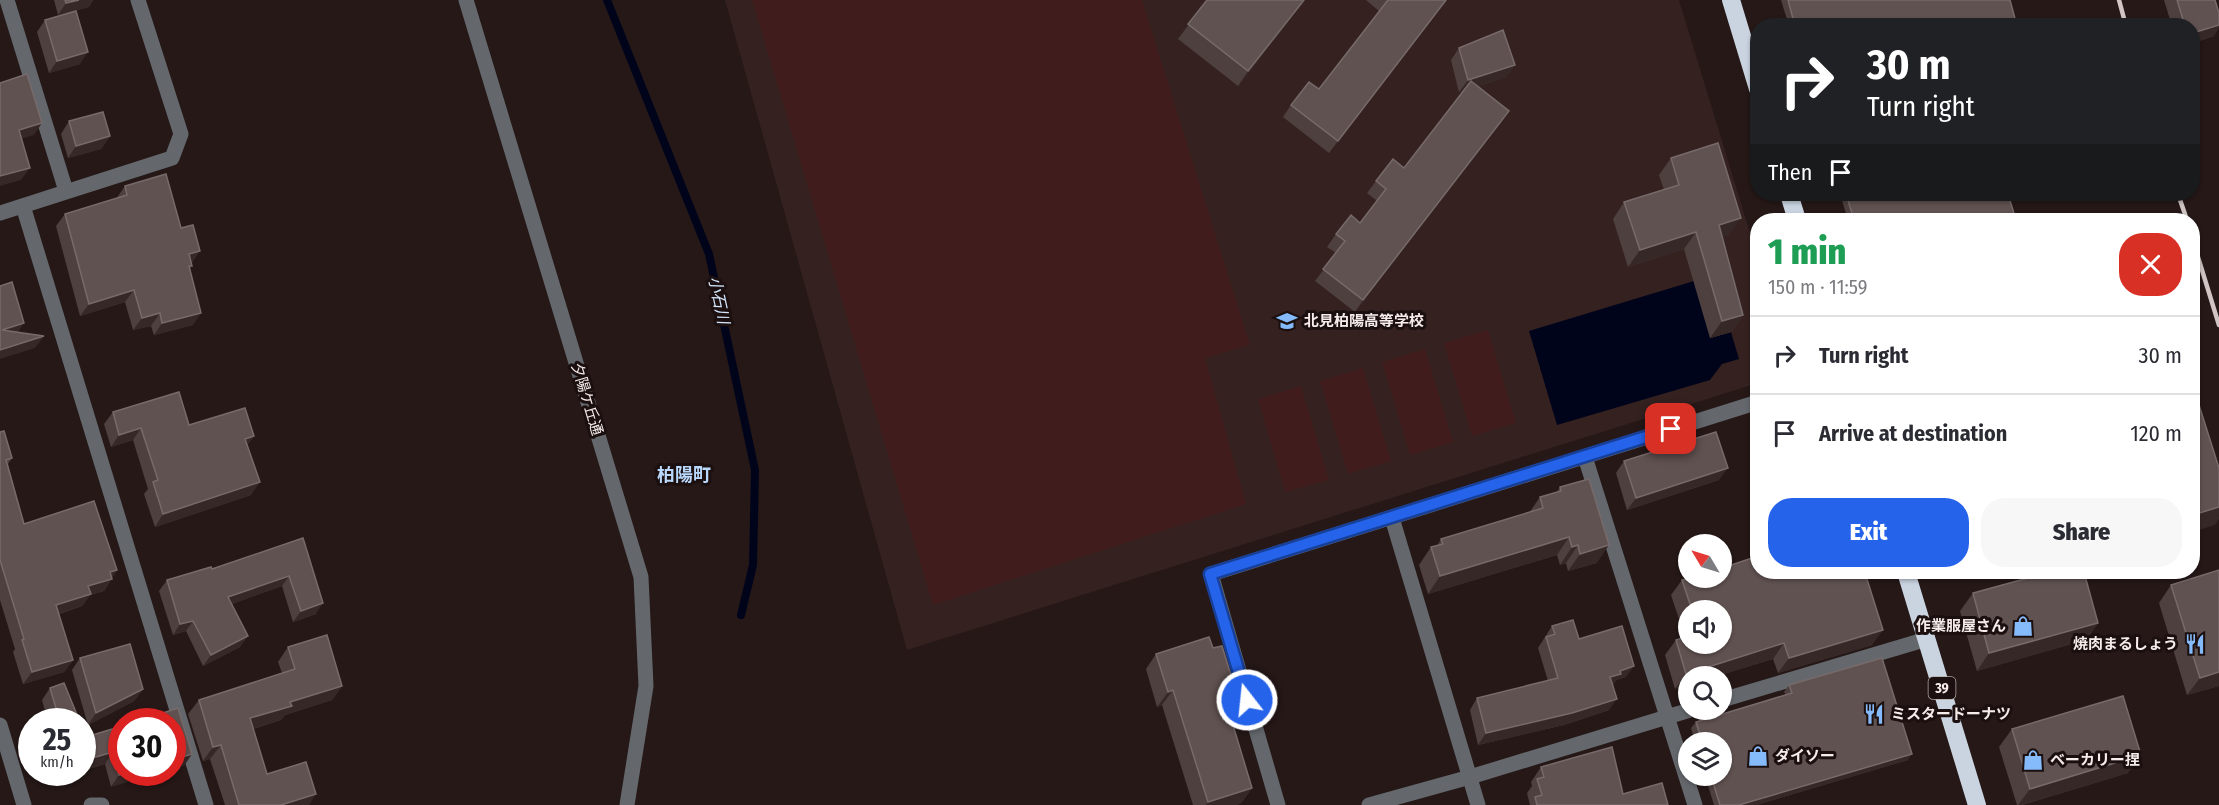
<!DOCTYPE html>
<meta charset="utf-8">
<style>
:root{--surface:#fff;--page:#f7f7f7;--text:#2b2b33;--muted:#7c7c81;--line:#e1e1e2;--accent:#2563eb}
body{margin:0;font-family:"Fira Sans Condensed","Noto Sans JP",sans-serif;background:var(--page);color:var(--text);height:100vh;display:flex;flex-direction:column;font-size:22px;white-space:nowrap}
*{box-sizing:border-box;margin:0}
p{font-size:20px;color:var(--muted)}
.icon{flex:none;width:33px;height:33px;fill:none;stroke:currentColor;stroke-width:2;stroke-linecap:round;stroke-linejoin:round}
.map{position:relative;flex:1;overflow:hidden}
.sheet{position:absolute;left:1750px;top:213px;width:450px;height:366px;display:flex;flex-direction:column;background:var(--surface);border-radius:24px;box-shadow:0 2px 4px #0004}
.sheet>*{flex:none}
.guide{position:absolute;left:1750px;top:18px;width:450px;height:183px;border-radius:24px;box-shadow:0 2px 4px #0004;background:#202124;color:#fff;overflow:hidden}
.needle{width:39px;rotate:308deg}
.controls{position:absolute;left:1678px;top:534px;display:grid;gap:12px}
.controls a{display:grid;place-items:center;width:54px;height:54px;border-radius:50%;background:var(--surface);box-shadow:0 2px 4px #0004;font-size:30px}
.speed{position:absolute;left:18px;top:708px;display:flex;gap:12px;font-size:30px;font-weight:700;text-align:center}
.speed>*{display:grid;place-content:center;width:78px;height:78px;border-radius:50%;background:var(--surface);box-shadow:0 2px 4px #0004;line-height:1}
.speed small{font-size:15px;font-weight:400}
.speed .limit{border:9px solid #d22;background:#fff;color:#111}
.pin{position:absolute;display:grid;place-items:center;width:51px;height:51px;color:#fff;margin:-26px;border-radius:12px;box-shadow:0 3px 9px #0006}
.me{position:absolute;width:66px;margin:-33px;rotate:344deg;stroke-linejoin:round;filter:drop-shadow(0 0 4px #0008)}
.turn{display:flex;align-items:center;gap:21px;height:126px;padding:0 18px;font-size:27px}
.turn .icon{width:78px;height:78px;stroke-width:2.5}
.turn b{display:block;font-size:42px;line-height:51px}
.then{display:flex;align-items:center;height:57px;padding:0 18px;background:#0003;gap:12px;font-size:22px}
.round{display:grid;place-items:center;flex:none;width:63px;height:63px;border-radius:24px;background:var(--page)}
.head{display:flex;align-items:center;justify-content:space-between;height:102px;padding:0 18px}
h1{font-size:36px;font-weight:800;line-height:45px;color:#1e9e55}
.primary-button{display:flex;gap:12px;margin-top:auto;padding:12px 18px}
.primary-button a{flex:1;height:69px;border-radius:24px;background:var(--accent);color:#fff;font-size:24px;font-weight:800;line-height:69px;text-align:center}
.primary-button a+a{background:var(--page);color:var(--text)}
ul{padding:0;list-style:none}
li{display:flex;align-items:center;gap:18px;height:78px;padding:0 18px;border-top:2px solid var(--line)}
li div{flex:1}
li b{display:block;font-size:22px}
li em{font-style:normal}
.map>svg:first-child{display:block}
.built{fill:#342120}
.green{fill:#401d1c}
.water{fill:#00041b}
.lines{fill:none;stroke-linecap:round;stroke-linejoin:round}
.stream{stroke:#00041b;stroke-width:8}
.minor{stroke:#64686d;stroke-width:15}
.highway{stroke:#cad4e1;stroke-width:18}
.rail{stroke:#d0c5c4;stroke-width:4.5}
.wall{fill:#4e403f;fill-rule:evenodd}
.shaded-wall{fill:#362827}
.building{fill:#605251;stroke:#776a6a;stroke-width:1.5}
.route-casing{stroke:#184099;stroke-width:15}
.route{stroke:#2563eb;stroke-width:10}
.labels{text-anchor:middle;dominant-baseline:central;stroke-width:6;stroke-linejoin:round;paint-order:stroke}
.shield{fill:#1b0f0f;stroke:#b4aaa9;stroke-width:1.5}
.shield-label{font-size:14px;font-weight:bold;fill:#f6eceb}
.poi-label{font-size:15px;font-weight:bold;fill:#f6eceb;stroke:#1b0f0f;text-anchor:start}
.street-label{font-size:15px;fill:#f6eceb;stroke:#1b0f0f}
.water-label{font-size:16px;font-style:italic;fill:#d3e5fb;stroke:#1b0f0f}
.quarter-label{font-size:18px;font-weight:bold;fill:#bad8fc;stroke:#1b0f0f}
</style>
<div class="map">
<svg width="2219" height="805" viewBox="0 0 2219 805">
<rect width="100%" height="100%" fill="#251817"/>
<polygon class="built" points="725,0 1679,0 1758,259 1758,383 907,650"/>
<g class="green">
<polygon points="752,0 1142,0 1250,345 1205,358 1246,504 933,605"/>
<polygon points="1488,330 1516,423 1472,436 1444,343"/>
<polygon points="1425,349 1453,442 1410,455 1382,362"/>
<polygon points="1363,368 1391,461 1348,474 1320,381"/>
<polygon points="1301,386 1329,480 1285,492 1258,399"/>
</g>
<polygon class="water" points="1694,281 1711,338 1731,332 1739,359 1722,364 1710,380 1557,425 1529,331"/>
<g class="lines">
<polyline class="stream" points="607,0 709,254 755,470 753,565 741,615"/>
<g class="minor">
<polyline points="7,0 66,191"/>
<polyline points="466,0 641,577 646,686 627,805"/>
<polyline points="23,206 206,805"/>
<polyline points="0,213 172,158 181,134 138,0"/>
<polyline points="1585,457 1695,805"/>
<polyline points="1392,518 1478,805"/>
<polyline points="1722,700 1927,639"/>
<polyline points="0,725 24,805"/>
<polyline points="91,805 102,805"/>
<polyline points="1278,805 1211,574 1758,402"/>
<polyline points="1369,805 1470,777 1690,710"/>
</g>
<g class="highway">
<polyline points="1731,0 1758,89"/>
<polyline points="1789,194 1797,220"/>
<polyline points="1906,572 1977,805"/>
</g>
<g class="rail">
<polyline points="2119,0 2126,26"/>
<polyline points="2178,194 2187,220"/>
<polyline points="2193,241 2219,325"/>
</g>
</g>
<g class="wall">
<polygon points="54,0 93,0 89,7 58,15"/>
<polygon points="1207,0 1305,0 1238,86 1178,39"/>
<polygon points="1366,0 1447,0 1329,153 1283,117 1291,105 1319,89 1379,11"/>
<polygon points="1781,0 2010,0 2017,26 1789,26"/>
<polygon points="2164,0 2215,0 2214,36 2193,43 2193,26 2172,26"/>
<polygon points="45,20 80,64 49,73 37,32"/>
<polygon points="1459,48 1507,77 1478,86 1509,111 1355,312 1315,281 1336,253 1327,247 1336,234 1360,223 1377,201 1367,193 1376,181 1404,168 1463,91 1459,92 1451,60"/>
<polygon points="69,121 110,136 101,149 68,158 61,134"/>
<polygon points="1671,158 1729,235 1722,237 1743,315 1731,332 1710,338 1684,249 1628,267 1613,219 1624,202 1664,190 1659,175"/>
<polygon points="125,186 192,263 190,269 193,325 154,335 151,326 133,330 125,302 80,316 56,226 65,214 116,199"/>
<polygon points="1840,194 2008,194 2016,220 1848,220"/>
<polygon points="113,412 254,436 247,445 251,495 155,527 144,494 148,489 133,440 111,447 104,424"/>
<polygon points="0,432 12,458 8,464 24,524 117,570 104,591 90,595 82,606 59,614 73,660 64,672 23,684 13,652 15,649 0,600"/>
<polygon points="1624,461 1719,480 1627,510 1616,473"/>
<polygon points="1560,487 1597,563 1568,571 1566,563 1560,565 1557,555 1428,594 1419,565 1431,547 1437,546 1441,539 1529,513 1540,497 1557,492"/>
<polygon points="303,538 316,614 293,622 282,586 232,604 240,647 203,666 186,631 173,635 159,591 167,580 212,569"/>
<path d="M1867 575 1866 577 1872 645 1778 673 1773 659 1717 676H1689L1675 689 1665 655 1676 640 1685 637 1671 595 1682 580ZM1689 610H1722L1689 644Z"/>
<polygon points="2171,585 2219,686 2187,695 2159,603"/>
<polygon points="1973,593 2098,623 2086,640 1977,671 1960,611"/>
<polygon points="1552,626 1579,639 1626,677 1616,680 1613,685 1609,710 1564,725 1478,745 1470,710 1477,698 1548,681 1538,648"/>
<polygon points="288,647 342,686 332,700 285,715 281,720 253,729 267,774 309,805 225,805 210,759 203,761 188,714 199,700 282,673 278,662"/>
<polygon points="1156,654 1252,788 1241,803 1236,805 1193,805 1162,705 1157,707 1146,669"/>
<polygon points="80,658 143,689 134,701 88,725 72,670"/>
<polygon points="1789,685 1908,760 1756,805 1714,805 1705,776 1722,776 1722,742 1695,742 1691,728 1696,722 1786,695 1784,692"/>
<polygon points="50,688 80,722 48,722 42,700"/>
<polygon points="122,726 122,772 111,787 105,764 82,771 82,729 86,737"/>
<polygon points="2012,729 2128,773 2022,805 2017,805 1999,747"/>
<polygon points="1541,767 1623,794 1668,805 1530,805 1527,793 1532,786 1531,782"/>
<polygon points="51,772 76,772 53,779"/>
</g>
<g class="shaded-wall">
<polygon points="79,0 93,0 89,7 58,15 66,3"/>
<polygon points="1304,0 1305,0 1238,86 1248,71"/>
<polygon points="1446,0 1447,0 1329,153 1338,141"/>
<polygon points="2219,25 2219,28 2214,36 2193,43 2193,33"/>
<polygon points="88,52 80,64 49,73 57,61"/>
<polygon points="1515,65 1507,77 1459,92 1468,80"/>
<polygon points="1509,111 1501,123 1355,312 1363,300"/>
<polygon points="42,123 34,135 10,142 19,130"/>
<polygon points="110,136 101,149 68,158 76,146"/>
<polygon points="30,168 21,180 0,186 0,176"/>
<polygon points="1741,218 1729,235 1707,242 1719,225"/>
<polygon points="1696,232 1684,249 1628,267 1640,250"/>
<polygon points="200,251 192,263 180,266 189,254"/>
<polygon points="134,290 125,302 80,316 89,304"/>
<polygon points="160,313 151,326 133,330 142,318"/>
<polygon points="201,313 193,325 154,335 162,323"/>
<polygon points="1743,315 1731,332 1710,338 1722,321"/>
<polygon points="24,323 16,335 2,330"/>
<polygon points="44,336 35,348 0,359 0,350"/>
<polygon points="141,428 133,440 111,447 119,435"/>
<polygon points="254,436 245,449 245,439"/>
<polygon points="1728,468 1719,480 1627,510 1636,498"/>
<polygon points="260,482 251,495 155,527 163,514"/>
<polygon points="2219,507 2219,519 2215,525 2193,532 2193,515"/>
<polygon points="1569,537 1557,555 1428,594 1440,576"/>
<polygon points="1578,545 1566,563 1560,565 1572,547"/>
<polygon points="1609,545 1597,563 1568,571 1580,554"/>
<polygon points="117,570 104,591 90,595 82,606 48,617 56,605 110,572"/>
<polygon points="289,576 282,586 221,608 228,597"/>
<polygon points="323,603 316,614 293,622 301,611"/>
<polygon points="193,621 186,631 173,635 180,624"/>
<polygon points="2098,623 2086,640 1977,671 1989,653"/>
<polygon points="1883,630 1872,645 1778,673 1789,658"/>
<polygon points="248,636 240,647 203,666 211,655"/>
<polygon points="1784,643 1773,659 1717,676 1689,676 1689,685 1675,689 1686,674"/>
<polygon points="73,660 64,672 23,684 32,672"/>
<polygon points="1634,666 1626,677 1616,680 1613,685 1610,677 1620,671"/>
<polygon points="2219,672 2219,686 2187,695 2200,678"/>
<polygon points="342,686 332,700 285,715 281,720 240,733 250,718 290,702"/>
<polygon points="1235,688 1224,704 1223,692"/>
<polygon points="143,689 134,701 88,725 96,713"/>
<polygon points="1173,690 1162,705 1157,707 1168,692"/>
<polygon points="1617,699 1609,710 1564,725 1478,745 1486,733"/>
<polygon points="221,745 210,759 203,761 213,747"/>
<polygon points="113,752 105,764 82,771 82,761"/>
<polygon points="192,754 184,766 172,769 172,760"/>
<polygon points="1912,754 1908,760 1756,805 1739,805"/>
<polygon points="2141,755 2128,773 2022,805 2018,805 2030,789"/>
<polygon points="58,772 76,772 53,779"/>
<polygon points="127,772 161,772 111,787 119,775"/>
<polygon points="1252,788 1241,803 1236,805 1206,805 1208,802"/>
<polygon points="316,794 309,805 281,805"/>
</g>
<g class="building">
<polygon points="65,0 79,0 66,3"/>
<polygon points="1207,0 1304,0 1248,71 1188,24"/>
<polygon points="1388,0 1446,0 1338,141 1291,105 1309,82 1319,89"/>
<polygon points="1788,0 2010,0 2017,26 1795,26"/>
<polygon points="2177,0 2215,0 2219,13 2219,25 2193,33 2193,26 2185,26"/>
<polygon points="76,11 88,52 57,61 45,20"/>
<polygon points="1503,30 1515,65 1468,80 1459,48"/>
<polygon points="27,74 42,123 19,130 30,168 0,176 0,83"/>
<polygon points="1471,81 1509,111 1363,300 1323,269 1345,241 1336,234 1351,215 1360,223 1386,189 1376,181 1393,159 1404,168"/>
<polygon points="103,112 110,136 76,146 69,121"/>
<polygon points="1718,143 1741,218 1719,225 1743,315 1722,321 1696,232 1640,250 1624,202 1679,185 1671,158"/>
<polygon points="166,174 181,228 193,225 200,251 189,254 192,266 189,266 201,313 162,323 160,313 142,318 134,290 89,304 65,214 127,195 125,186"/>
<polygon points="1846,194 2008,194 2016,220 1854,220"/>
<polygon points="12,282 24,323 2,330 44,336 0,350 0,286"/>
<polygon points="2193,386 2219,468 2219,507 2193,515"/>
<polygon points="179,392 189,425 245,408 254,436 245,439 260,482 163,514 153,482 158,480 141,428 119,435 113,412"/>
<polygon points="4,431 12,458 6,460 24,524 94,501 117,570 110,572 112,579 88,586 91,594 56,605 73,660 32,672 22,640 24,639 0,560 0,432"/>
<polygon points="1716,432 1728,468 1636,498 1624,461"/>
<polygon points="1589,479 1609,545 1580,554 1578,545 1572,547 1569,537 1440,576 1431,547 1443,544 1441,539 1543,508 1540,497 1561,491 1560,487"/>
<polygon points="303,538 323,603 301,611 289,576 228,597 248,636 211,655 193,621 180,624 167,580 211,567 212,569"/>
<polygon points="1758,556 1758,572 1866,572 1867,575 1866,576 1883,630 1789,658 1784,643 1686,674 1676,640 1689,636 1689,644 1722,644 1722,610 1692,610 1682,580 1690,578 1722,578 1722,568"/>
<polygon points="2219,570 2219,672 2200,678 2171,585"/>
<polygon points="2050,572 2084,572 2098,623 1989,653 1973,593"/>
<polygon points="1573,620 1579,639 1622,626 1634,666 1620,671 1621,674 1610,677 1617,699 1572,713 1486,733 1477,698 1558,678 1546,637 1555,634 1552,626"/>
<polygon points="327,635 342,686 290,702 292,706 250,718 267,774 306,762 316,794 281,805 239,805 221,745 213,747 199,700 295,669 288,647"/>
<polygon points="1209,637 1213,648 1222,646 1235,688 1223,692 1252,788 1208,802 1173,690 1168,692 1156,654"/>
<polygon points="130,644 143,689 96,713 80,658"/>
<polygon points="1882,658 1912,754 1739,805 1720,805 1711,776 1722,776 1722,742 1702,742 1696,722 1792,693 1789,685"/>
<polygon points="64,683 80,722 60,722 50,688"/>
<polygon points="2123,696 2141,755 2030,789 2012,729"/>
<polygon points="178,708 192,754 172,760 172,722 136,722"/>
<polygon points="122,726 122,772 127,772 119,775 113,752 82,761 82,729 86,737"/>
<polygon points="1612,747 1623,794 1662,783 1668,805 1537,805 1535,797 1542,795 1537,779 1544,777 1541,767"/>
</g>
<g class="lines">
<g class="route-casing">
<polyline id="route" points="1247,700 1210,574 1671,429"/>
</g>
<use href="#route" class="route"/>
</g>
<defs>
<g id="school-bare" transform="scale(1.62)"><path d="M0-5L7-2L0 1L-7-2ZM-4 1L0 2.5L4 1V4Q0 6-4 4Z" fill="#85bbfb" stroke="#1b0f0f" stroke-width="2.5" paint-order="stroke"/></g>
<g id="shop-bare" transform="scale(1.62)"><path d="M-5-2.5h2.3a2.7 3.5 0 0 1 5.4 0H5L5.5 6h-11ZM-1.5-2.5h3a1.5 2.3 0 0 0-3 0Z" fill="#85bbfb" stroke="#1b0f0f" stroke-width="2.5" paint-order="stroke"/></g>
<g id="restaurant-bare" transform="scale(1.62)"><path d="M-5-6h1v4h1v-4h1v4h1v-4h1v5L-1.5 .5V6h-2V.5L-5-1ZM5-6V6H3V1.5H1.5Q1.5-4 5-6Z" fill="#85bbfb" stroke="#1b0f0f" stroke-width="2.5" paint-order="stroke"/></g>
</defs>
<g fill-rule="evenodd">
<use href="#school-bare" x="1287" y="321"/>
<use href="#shop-bare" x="2023" y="626"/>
<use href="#restaurant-bare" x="2195" y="644"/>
<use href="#restaurant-bare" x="1874" y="714"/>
<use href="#shop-bare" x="1758" y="756"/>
<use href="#shop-bare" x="2033" y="760"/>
</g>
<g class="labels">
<rect class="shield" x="1928.5" y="677" width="27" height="22" rx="4.5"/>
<g class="shield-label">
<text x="1942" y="688">39</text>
</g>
<g class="poi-label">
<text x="1304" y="321">北見柏陽高等学校</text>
<text x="2006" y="626" text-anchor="end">作業服屋さん</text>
<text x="2178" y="644" text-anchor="end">焼肉まるしょう</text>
<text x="1891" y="714">ミスタードーナツ</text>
<text x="1775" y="756">ダイソー</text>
<text x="2050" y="760">ベーカリー捏</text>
</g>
<g class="street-label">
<text transform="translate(587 399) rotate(73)">夕陽ケ丘通</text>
</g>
<g class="water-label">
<text transform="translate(719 300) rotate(78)">小石川</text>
</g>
<g class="quarter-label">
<text x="684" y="475">柏陽町</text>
</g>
</g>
</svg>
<div class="controls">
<a><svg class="needle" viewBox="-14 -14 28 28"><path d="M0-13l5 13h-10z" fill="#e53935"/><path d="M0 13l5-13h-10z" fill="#7c7c81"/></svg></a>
<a><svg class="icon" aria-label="sound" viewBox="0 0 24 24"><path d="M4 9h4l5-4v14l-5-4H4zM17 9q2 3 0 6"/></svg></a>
<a><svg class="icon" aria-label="search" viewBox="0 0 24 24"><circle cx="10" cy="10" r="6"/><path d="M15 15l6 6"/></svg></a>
<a><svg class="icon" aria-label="layers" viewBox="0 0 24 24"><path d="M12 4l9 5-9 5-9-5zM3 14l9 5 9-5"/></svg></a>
</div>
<div class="speed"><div>25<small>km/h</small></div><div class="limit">30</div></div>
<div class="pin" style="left:1671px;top:429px;background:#d93025"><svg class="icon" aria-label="arrive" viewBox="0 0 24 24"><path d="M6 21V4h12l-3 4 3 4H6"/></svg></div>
<svg class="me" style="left:1247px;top:700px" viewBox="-20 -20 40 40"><circle r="17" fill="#2563eb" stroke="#fff" stroke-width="3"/><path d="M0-11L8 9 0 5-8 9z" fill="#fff"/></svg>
<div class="guide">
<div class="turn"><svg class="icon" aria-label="right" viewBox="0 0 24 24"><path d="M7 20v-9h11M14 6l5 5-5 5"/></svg><div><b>30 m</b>Turn right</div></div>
<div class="then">Then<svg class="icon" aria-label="arrive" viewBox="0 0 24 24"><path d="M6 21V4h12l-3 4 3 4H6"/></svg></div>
</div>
<section class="sheet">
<div class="head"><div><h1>1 min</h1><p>150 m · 11:59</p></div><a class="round" style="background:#d93025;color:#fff"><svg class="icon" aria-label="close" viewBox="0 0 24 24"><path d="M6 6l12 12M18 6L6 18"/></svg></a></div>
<ul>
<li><svg class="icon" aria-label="right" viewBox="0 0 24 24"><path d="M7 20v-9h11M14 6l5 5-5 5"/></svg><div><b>Turn right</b></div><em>30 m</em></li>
<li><svg class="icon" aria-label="arrive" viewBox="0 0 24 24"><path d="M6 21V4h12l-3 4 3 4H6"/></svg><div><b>Arrive at destination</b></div><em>120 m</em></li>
</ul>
<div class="primary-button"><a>Exit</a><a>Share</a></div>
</section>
</div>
